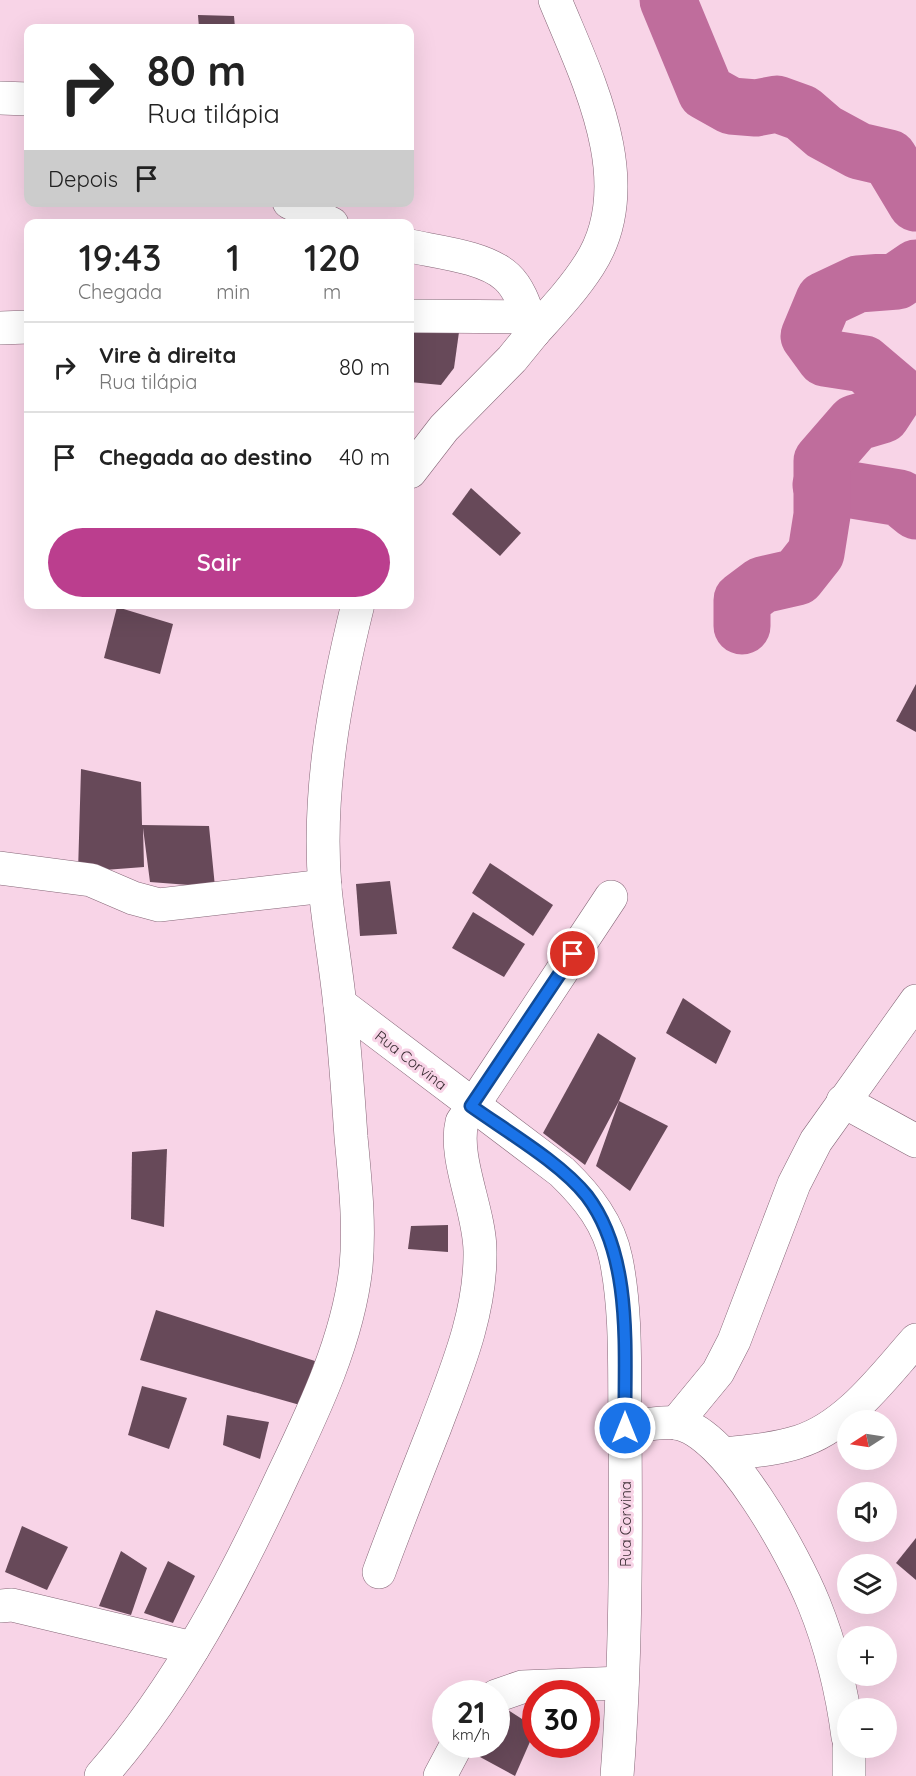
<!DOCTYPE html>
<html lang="pt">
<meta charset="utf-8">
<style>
:root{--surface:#fff;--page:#f6f6f6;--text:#222;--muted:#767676;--line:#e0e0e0;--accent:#bb3e8e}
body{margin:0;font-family:Quicksand,sans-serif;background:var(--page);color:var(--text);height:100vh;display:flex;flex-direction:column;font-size:22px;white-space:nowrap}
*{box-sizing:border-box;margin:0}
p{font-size:20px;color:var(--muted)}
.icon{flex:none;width:33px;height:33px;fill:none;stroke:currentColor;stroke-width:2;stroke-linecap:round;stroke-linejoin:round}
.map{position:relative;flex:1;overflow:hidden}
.side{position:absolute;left:24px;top:219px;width:390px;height:390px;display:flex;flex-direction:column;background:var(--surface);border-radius:12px;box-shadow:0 6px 24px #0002}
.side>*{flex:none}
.guide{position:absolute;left:24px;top:24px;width:390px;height:183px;border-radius:12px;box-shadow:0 6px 24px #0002;background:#fff;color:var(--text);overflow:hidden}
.needle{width:39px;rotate:258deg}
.buttons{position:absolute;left:837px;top:1410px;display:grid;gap:12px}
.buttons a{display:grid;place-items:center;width:60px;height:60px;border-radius:50%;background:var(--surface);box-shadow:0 6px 24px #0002;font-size:30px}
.speed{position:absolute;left:432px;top:1680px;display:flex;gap:12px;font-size:30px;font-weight:700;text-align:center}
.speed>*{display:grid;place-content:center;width:78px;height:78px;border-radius:50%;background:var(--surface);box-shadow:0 6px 24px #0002;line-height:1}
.speed small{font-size:15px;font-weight:400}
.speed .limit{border:9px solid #d22;background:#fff;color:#111}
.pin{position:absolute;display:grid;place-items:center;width:51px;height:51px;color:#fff;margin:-26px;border:3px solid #fff;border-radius:50%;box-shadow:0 2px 6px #0007}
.me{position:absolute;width:66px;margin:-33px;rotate:0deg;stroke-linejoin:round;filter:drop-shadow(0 0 4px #0008)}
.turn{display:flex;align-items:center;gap:21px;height:126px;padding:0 24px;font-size:27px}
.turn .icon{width:78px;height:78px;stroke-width:2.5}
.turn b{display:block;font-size:42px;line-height:51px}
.then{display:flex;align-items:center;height:57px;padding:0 24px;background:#0003;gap:12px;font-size:22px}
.eta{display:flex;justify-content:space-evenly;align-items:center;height:102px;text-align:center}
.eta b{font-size:36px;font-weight:600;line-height:42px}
.action{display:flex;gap:12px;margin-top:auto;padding:12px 24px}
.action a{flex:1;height:69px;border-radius:36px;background:var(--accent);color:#fff;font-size:24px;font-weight:600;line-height:69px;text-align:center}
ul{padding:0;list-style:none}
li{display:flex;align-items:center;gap:18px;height:90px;padding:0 24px;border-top:2px solid var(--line)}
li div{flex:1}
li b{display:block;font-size:22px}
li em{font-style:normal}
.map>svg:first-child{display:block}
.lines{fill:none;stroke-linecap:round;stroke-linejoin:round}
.river{stroke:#bf6d9c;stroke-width:57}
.building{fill:#674959}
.minor-casing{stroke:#856677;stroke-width:34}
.minor{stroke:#fff;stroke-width:33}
.route-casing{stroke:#114b97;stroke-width:15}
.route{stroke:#1a73e8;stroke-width:10}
.labels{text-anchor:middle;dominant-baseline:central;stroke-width:6;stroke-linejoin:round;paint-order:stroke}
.street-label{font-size:15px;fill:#3c2e35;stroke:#f8d4e7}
</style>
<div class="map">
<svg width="916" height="1776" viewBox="0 0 916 1776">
<rect width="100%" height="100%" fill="#f8d4e7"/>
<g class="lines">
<g class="river">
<polyline points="668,0 706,92 731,106 756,108 777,104 802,113 824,132 859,151 889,158 916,203"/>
<polyline points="821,485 900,498 916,511"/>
<polyline points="742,626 742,600 762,585 797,577 816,553 822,515 822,461 855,423 882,415 897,392 864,364 825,358 809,336 824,300 858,284 897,281 916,268"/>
</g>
</g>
<g class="building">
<polygon points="198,15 234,16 235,28 199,28"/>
<polygon points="410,328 459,332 454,368 441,385 410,382"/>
<polygon points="471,488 521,533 500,556 452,514"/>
<polygon points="117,607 173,624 160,674 104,658"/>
<polygon points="916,684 916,732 896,721"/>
<polygon points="81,769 141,782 142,825 209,826 215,887 150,882 143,828 144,867 78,872"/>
<polygon points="490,863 553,905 533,936 472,893"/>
<polygon points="390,881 397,934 360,936 356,884"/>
<polygon points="473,912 525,944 504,977 452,948"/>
<polygon points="683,998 731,1031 716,1064 666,1033"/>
<polygon points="598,1033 636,1058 619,1101 585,1165 543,1133"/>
<polygon points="619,1101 668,1126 630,1191 596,1166"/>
<polygon points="167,1149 164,1227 131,1219 132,1152"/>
<polygon points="448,1225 448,1252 408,1249 411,1226"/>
<polygon points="156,1310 315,1361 300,1405 140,1360"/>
<polygon points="142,1386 187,1398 169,1449 128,1435"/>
<polygon points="227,1415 269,1422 260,1459 223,1445"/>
<polygon points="22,1526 68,1547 47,1590 5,1572"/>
<polygon points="916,1538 916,1580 896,1563"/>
<polygon points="121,1551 147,1568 131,1615 99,1606"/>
<polygon points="168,1561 195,1576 173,1623 144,1613"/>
<polygon points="500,1705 536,1728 515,1776 469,1751 473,1744 496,1744 496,1710"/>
</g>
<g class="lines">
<g class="minor-casing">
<g id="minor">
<polyline points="0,98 28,99"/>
<polyline points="289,202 332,224"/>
<path d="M410 246C438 252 486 257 507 277 522 291 527 314 534 332L512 359 444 428 410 472"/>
<polyline points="410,316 528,317"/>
<polyline points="0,328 28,327"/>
<path d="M534 332C553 311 573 290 589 265 642 184 587 78 555 0"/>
<polyline points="0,868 91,880 133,898 159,905 325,886"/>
<path d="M340 1004 562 1172C588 1197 609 1224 616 1259 627 1314 624 1371 625 1427 626 1543 626 1660 617 1776"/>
<polyline points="843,1101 916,1141"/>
<polyline points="676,1423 718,1372 734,1341 794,1184 816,1141 916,1001"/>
<path d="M625 1428C640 1426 659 1421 675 1423 726 1428 796 1559 814 1604 831 1646 842 1691 848 1737"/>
<path d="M725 1454C749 1451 774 1450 798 1442 847 1427 883 1377 916 1340"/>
<path d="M379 1572C397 1523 416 1475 435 1427 456 1371 481 1313 480 1251 480 1211 453 1158 462 1122L611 897"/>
<polyline points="0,1606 12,1605 193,1648"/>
<polyline points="496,1696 522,1687 622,1683"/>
<polyline points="849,1748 849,1776"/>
<path d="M101 1776C179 1687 235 1579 284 1473 315 1408 348 1339 356 1267 360 1224 355 1180 351 1137 348 1093 345 1049 340 1006 336 967 329 928 325 888 317 793 335 697 358 604"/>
<polyline points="440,1776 457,1744"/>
</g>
</g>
<use href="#minor" class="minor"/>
</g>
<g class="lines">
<g class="route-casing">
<path id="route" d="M573 954 471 1106C506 1131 561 1163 587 1196 634 1258 624 1354 625 1428"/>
</g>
<use href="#route" class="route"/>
</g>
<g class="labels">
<g class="street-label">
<text transform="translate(411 1060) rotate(38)">Rua Corvina</text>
<text transform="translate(625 1524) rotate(-90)">Rua Corvina</text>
</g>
</g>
</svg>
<div class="buttons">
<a><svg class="needle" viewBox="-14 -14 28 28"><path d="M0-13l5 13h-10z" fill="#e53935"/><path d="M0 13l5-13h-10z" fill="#767676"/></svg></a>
<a><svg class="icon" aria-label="sound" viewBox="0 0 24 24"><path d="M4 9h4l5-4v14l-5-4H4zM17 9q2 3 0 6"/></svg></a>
<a><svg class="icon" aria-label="layers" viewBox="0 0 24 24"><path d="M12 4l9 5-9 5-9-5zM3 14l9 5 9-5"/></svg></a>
<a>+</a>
<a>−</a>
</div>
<div class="speed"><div>21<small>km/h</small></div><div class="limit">30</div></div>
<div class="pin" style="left:573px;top:954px;background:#d93025"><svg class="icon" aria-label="arrive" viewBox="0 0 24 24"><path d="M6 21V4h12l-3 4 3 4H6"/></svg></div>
<svg class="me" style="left:625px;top:1428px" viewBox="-20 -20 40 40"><circle r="17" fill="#1a73e8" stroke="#fff" stroke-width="3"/><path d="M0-11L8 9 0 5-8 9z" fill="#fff"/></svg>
<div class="guide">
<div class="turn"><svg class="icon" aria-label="right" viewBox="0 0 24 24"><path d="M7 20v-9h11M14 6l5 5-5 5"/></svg><div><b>80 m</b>Rua tilápia</div></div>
<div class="then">Depois<svg class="icon" aria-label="arrive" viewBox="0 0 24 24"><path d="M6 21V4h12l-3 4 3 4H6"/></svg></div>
</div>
<section class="side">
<div class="eta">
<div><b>19:43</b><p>Chegada</p></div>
<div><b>1</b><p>min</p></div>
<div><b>120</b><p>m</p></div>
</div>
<ul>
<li><svg class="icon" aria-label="right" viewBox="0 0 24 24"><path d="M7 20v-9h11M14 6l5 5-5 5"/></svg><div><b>Vire à direita</b><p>Rua tilápia</p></div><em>80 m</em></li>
<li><svg class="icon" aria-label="arrive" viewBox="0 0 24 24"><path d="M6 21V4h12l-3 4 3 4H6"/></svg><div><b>Chegada ao destino</b></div><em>40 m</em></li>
</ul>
<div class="action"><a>Sair</a></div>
</section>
</div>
